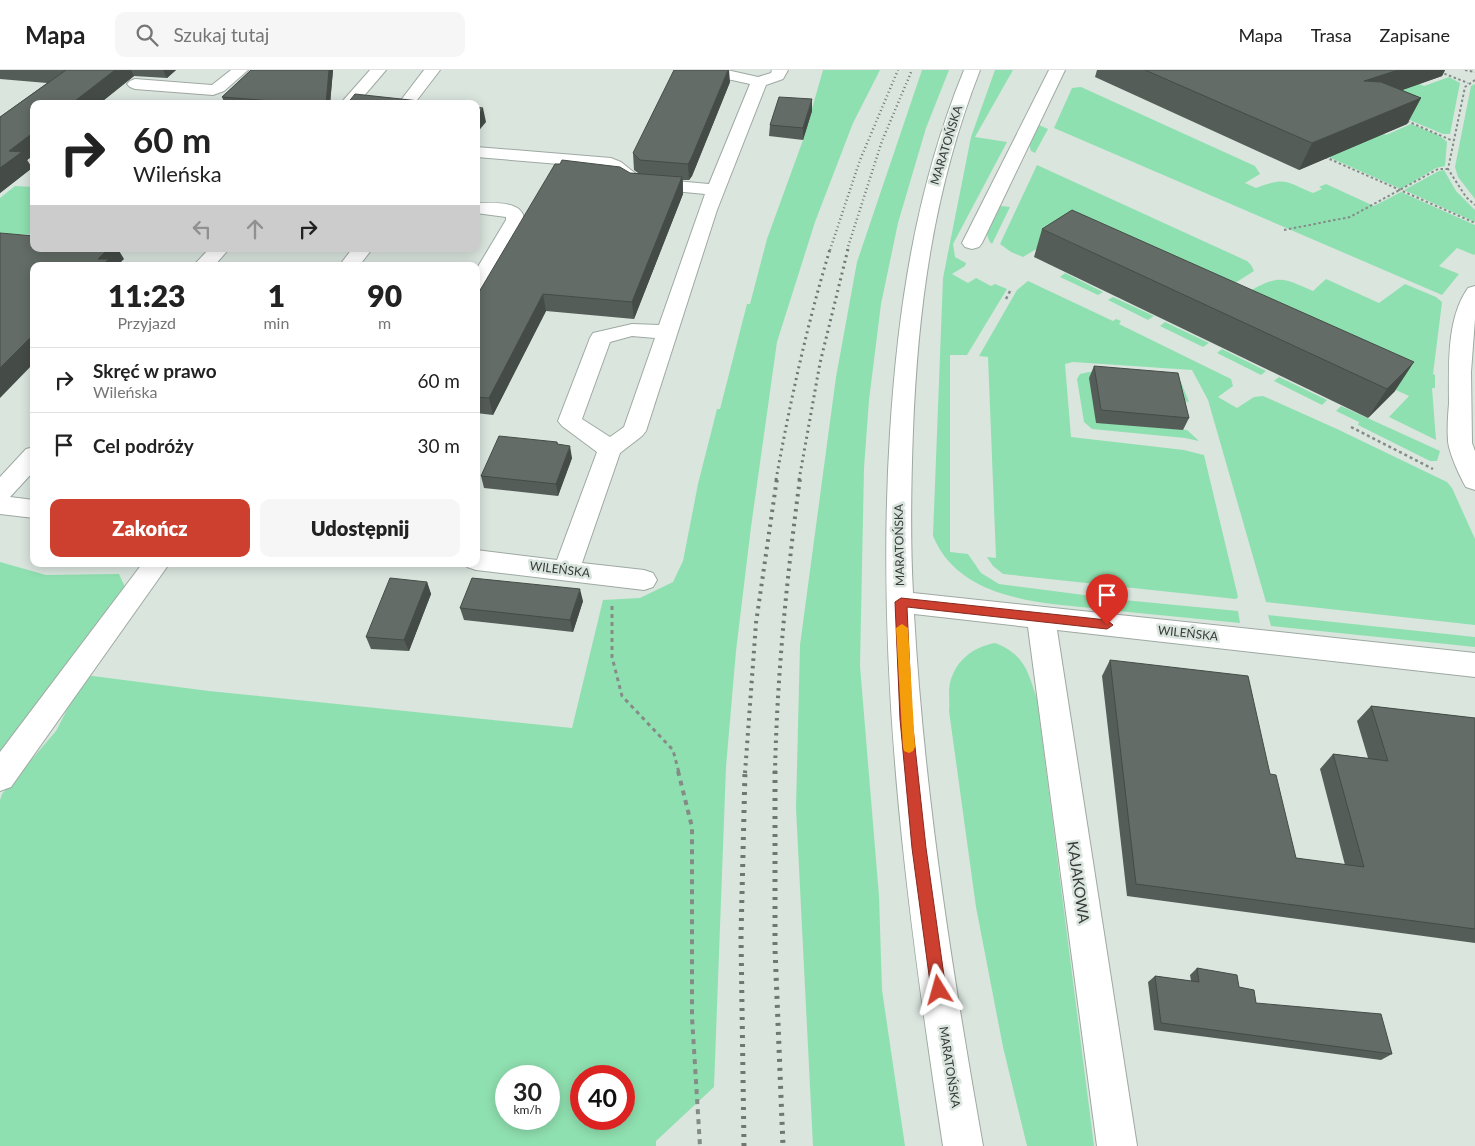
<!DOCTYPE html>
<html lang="pl">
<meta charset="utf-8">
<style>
:root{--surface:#fff;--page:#f6f6f6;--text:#222;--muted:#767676;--line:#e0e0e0;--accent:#cd4030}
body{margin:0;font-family:Lato,sans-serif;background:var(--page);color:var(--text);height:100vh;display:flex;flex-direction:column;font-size:19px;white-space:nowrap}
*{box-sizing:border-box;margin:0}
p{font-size:16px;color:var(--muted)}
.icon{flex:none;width:28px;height:28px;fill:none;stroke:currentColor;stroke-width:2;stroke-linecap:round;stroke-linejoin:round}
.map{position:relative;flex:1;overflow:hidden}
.panel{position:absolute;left:30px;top:192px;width:450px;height:305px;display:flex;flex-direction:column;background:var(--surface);border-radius:10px;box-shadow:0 2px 12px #0003}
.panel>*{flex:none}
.guide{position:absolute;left:30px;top:30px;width:450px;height:152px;border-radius:10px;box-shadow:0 2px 12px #0003;background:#fff;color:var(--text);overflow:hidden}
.speed{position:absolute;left:495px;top:995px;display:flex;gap:10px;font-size:25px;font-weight:700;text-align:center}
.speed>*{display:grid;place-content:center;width:65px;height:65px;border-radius:50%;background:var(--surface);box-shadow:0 2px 12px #0003;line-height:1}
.speed small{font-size:12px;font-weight:400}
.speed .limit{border:8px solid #d22;background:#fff;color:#111}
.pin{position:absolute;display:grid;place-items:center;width:42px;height:42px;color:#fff;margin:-51px -21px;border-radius:50% 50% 50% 0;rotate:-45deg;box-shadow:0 0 5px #0007}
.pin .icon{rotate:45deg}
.me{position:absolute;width:55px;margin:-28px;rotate:352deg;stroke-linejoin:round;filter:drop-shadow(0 0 4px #0008)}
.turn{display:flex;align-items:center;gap:18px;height:105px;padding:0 20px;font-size:22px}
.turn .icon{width:65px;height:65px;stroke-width:2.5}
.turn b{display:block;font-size:35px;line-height:42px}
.lanes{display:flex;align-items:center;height:48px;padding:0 20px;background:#0003;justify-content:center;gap:25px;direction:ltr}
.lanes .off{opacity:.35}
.eta{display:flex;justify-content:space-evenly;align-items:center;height:85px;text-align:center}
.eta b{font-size:30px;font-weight:800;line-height:35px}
.cta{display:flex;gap:10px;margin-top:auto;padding:10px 20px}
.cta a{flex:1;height:58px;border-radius:10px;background:var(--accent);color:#fff;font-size:20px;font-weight:800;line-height:58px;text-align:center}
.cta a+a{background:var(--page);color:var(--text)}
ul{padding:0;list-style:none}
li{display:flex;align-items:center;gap:15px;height:65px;padding:0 20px;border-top:1px solid var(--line)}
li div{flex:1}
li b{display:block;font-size:19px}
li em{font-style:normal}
header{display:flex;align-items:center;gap:30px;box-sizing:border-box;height:70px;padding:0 25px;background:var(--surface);border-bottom:1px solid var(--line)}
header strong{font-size:24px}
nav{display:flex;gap:28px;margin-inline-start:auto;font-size:18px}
.search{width:350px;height:45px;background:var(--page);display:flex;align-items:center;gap:12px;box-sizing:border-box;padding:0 18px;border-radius:10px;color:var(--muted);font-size:19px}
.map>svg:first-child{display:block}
.green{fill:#8fe0b0;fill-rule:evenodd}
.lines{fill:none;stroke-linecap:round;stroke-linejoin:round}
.minor-casing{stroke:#9ea9a2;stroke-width:2}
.path-far3{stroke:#858c88;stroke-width:2;stroke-dasharray:2.5 2.5;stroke-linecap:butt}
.path-far2{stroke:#858c88;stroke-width:2.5;stroke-dasharray:3 3;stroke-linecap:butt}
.path-far1{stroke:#858c88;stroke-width:3;stroke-dasharray:4 4;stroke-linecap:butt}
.path{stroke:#858c88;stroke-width:4;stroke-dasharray:5 5;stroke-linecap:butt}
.minor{fill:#fff;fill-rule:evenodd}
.rail-far3{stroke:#707773;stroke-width:2.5;stroke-dasharray:1 3;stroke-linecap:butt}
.rail-far2{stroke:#707773;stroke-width:3;stroke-dasharray:2 4;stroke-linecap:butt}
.rail-far1{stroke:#707773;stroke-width:4;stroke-dasharray:2.5 5;stroke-linecap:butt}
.rail{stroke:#707773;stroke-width:5;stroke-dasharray:3 6;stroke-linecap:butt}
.wall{fill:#555d58}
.shaded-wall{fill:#454c47}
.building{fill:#636c66;stroke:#454c47}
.route{fill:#cd4030;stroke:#852a1f}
.slow{fill:#f59e0b}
.labels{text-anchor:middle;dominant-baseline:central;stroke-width:5;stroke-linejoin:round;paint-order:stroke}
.street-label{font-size:12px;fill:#363a38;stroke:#dae5de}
.near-street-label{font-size:15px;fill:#363a38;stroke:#dae5de}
</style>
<header>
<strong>Mapa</strong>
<div class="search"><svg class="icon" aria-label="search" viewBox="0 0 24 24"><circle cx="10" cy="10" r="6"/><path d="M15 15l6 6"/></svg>Szukaj tutaj</div>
<nav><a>Mapa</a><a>Trasa</a><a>Zapisane</a></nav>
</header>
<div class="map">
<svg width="1475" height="1076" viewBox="0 0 1475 1076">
<rect width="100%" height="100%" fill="#dae5de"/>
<g class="green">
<path d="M823 0H880L853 53 815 152 777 272 751 457 736 581 726 697 714 1017 656 1071V1076H0V730L2 724 56 661 85 605 209 621 572 658 603 530 640 528 673 512 683 491 698 414 717 339H720L747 234H750L767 169 803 70ZM506 1006H549V1049H506ZM581 1006H624V1049H581Z"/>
<polygon points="922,0 949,0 926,58 898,153 881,234 869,330 864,398 860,596 879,826 882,920 905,1076 813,1076 796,738 800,575 836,307 857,192"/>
<path d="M995 0H1013L975 67 1007 72 953 174 955 187 966 193 965 196 952 204 968 213 976 208 991 216 995 214 1007 219 967 285H950V482L968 484 981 503 999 514 1092 526 1096 537 1092 538C1034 533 958 527 933 466L943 208 971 67Z"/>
<polygon points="1131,0 1346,47 1386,65 1411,54 1440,66 1447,72 1445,96 1436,98 1401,119"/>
<polygon points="1290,0 1386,0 1424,16 1449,7 1460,13 1450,64 1443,64"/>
<polygon points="1475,14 1475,129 1458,107 1455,97 1471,16"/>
<path d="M1081 17 1255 96 1260 104 1245 113 1256 118C1286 107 1284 111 1313 123L1322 119 1319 117 1326 114 1374 136 1401 122 1475 155V184L1474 185 1457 178 1439 196 1459 204 1442 225 1054 58 1072 18Z"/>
<polygon points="1039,55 1048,59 1035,83 1031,81 1029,74"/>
<path d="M1037 95 1247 191 1251 195 1254 201 1235 213 1250 221C1280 204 1283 208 1313 221L1326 209 1379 233 1405 214 1436 227 1442 232 1433 304 1435 305V318H1432L1436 370 1389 347 1409 326 1060 165 1023 187 1011 182 1000 174Z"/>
<polygon points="1444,100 1456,121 1475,140 1475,152 1404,120 1439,101"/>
<polygon points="15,116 34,117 34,165 19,164 0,181 0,128"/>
<path d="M1002 136 1010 137 992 174C981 163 992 149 998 137Z"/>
<polygon points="1065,203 1103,222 1098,225 1060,207"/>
<polygon points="1028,211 1113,251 1116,249 1121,251 1119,254 1231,309 1233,316 1218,327 1237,338 1254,327 1263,326 1337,359 1447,412 1452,418 1475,469 1475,555 1266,532 1208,330 1192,300 1073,292 1065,294 1071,367 1184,380 1204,385 1238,527 1236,529 1003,504 993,496 987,487 996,488 988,287 979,286 1017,220"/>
<polygon points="1113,227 1154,246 1148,250 1108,230"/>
<polygon points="1165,252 1209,273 1203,277 1160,256"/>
<polygon points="1222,279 1266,301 1261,305 1217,283"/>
<polygon points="1089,302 1174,310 1181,312 1189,332 1176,330 1096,352 1187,360 1199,371 1185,368 1092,359 1084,352 1077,309 1080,304"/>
<polygon points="1279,307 1327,330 1322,335 1274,311"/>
<polygon points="1341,336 1440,381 1437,391 1430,391 1358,355 1359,352 1336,341"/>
<polygon points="0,492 46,505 119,504 125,517 18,665 0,682"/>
<polygon points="1113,529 1238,541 1240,553 1118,541 1113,538"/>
<polygon points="1268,545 1475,567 1475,577 1271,556"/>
<path d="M995 573C1024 584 1028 601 1037 629L1094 1076H1027L1003 977 976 837 949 641C950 632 948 622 950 613 956 590 973 577 995 573Z"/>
</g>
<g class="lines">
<g class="minor-casing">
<g id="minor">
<polygon points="231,0 248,0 224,21 213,25 135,19 130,17 127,14 130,11 135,9 212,15"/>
<polygon points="370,0 386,0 357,34 340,34"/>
<polygon points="424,0 440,0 414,34 398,34"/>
<path d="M685 0H727L758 7 771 3 772 0H788L783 9 766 15 717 140 646 361 642 366 620 383 582 493 644 500 653 503 657 510 653 517 644 520 476 500 467 497 465 494H476V480L557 490 597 382 562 356 558 351 590 268 593 263 632 254 659 255 705 124 632 117 624 113 607 98 476 87V77L611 88 621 92 641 108 709 114 750 14 732 10 692 6 687 4ZM632 266 655 268 624 357 610 367 582 349 610 272Z"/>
<path d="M964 0H980C934 118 918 234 913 360 911 414 910 469 913 523L1475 583V607L1057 560 1137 1076H1097L1028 557 914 544C924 723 952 900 983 1076H943C907 840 875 602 890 363 898 236 916 118 964 0Z"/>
<polygon points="1049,0 1065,0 982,173 979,177 972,179 965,177 962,173"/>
<path d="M476 133C491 133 524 130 524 150L486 218 483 222 476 224V200L506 150V147L476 143Z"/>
<polygon points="209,179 229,179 214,196 193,196"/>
<polygon points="352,179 372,179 359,196 339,196"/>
<path d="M1475 216V249L1471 302 1472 373 1475 381V420L1466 417C1460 407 1449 383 1448 371 1447 359 1448 345 1449 333 1449 296 1446 249 1468 218Z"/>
<polygon points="34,377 34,401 10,427 34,430 34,448 0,444 0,407 26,379"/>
<polygon points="142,494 169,494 11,717 0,721 0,682"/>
</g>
</g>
<g class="path-far3">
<polyline points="1435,0 1468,13"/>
<polyline points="1465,0 1475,2"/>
<polyline points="1475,10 1465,17 1448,99 1466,127 1475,135"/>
<polyline points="1407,51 1453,71"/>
<polyline points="1325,87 1475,153"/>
<polyline points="1284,160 1350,147 1438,99 1448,99"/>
</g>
<g class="path-far2">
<polyline points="1006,229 1011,219"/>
<polyline points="1351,357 1433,399"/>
</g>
<polyline class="path-far1" points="612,536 612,587 622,626 673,680 679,703"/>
<polyline class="path" points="678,701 692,757 692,947 700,1076"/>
<use href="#minor" class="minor"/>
<g class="rail-far3">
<polyline points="830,180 860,90 898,0"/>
<polyline points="847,180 882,71 912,0"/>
</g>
<g class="rail-far2">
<path d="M776 410C790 332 807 255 830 179"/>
<polyline points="799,410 820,293 848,179"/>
</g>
<g class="rail-far1">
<polyline points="745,703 756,553 777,408"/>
<path d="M775 703C777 604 787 506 800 408"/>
</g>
<g class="rail">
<polyline points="775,701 775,879 783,1076"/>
<polyline points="744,1076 741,866 745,701"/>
</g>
</g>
<g class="wall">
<polygon points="0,0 176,0 167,8 134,6 99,34 34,34 34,85 27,90 32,98 0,123 0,47 47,13 0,9"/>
<polygon points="251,0 333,0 330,34 225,34 222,27"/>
<polygon points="1097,0 1445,0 1442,6 1402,20 1421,28 1407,54 1299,100 1095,7"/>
<polygon points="730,12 692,106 689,110 683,110 683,124 634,249 546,241 493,345 476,343 476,227 630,103 638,103 634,100 633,83"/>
<polygon points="812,41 803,70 769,66 770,55"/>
<polygon points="1042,159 1395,321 1368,348 1034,187"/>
<polygon points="1094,296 1189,348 1183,360 1096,353 1089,308"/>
<polygon points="557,372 558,374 572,388 558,426 484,418 481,406"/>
<polygon points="427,512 431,524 409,581 371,579 366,567"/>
<polygon points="583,531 573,562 464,550 460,538"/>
<polygon points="1110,590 1270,704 1296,788 1345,795 1320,699 1333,684 1368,688 1357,651 1371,636 1475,648 1475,873 1127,826 1102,606"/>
<polygon points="1197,898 1239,917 1256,933 1392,984 1381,990 1154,960 1148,912 1155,906 1191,911 1190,905"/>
</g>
<g class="shaded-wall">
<polygon points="115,0 131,0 134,6 99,34 71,34"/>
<polygon points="163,0 176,0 167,8"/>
<polygon points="329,0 333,0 330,34 326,34"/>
<polygon points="728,0 729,0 730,12 692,106 689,110 688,94"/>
<polygon points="1398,0 1445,0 1442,6 1352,38 1364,11"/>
<polygon points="1421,28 1407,54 1299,100 1312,73"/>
<polygon points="812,29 812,41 803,70 803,58"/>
<polygon points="483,38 486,52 476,64 476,46"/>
<polygon points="34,62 34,85 27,90 32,98 0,123 0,98 9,81"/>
<polygon points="682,107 683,124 634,249 632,232"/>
<polygon points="108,179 118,179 124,189 117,196 101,196 98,189"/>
<polygon points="543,224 546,241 493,345 489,328"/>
<polygon points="34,264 34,293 0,328 0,298"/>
<polygon points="1414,292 1395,321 1368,348 1387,319"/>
<polygon points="570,376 572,388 558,426 556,414"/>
<polygon points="427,512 431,524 409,581 404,570"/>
<polygon points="580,519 583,531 573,562 570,550"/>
</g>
<g class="building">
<polygon points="66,0 115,0 71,34 34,34 34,62 9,81 22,82 0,98 0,47"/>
<polygon points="251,0 329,0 326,34 310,34 222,27"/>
<polygon points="674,0 728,0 691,89 688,94 640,90 633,83"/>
<polygon points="1145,0 1398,0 1364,11 1381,12 1421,28 1312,73"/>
<polygon points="355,24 447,34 347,34"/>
<polygon points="779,27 812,29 803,58 770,55"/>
<polygon points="476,37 483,38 476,46"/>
<polygon points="562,90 620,97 630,103 682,107 632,232 543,224 489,328 476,327 476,227 555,94 560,94"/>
<polygon points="1072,140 1414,292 1387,319 1042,159"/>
<polygon points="0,163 34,166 34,179 108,179 98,189 109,189 101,196 34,196 34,264 0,298"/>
<polygon points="1094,296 1178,303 1189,348 1101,340"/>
<polygon points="499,366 557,372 557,374 570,376 556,414 481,406"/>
<polygon points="390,508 427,512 404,570 366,567"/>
<polygon points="472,508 580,519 570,550 460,538"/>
<polygon points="1110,590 1248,606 1270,704 1276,705 1296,788 1364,797 1333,684 1388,691 1371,636 1475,648 1475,859 1136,814"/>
<polygon points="1197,898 1237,905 1239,917 1254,920 1256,933 1381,944 1392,984 1161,953 1155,906 1199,912"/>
</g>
<polygon class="route" points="901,528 1107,550 1113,555 1107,559 907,537 912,649 926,778 946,920 944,926 939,928 933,926 931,920 912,778 900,649 895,532"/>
<polygon class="slow" points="902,554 908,558 915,677 913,681 909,683 904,681 903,677 896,558"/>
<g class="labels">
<g class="street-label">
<text transform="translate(946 75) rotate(-73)">MARATOŃSKA</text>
<text transform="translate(899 475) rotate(-91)">MARATOŃSKA</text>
<text transform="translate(560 499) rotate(7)">WILEŃSKA</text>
<text transform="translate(1188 563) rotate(6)">WILEŃSKA</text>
<text transform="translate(950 997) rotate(81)">MARATOŃSKA</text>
</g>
<g class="near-street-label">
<text transform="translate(1079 812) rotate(82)">KAJAKOWA</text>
</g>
</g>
</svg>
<div class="speed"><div>30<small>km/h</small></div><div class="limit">40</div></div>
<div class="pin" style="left:1107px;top:555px;background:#d93025"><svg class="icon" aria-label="arrive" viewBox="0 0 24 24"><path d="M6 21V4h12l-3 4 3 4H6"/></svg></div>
<svg class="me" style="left:939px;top:920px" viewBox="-20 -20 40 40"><path d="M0-17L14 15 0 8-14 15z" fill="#cd4030" stroke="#fff" stroke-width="4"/></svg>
<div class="guide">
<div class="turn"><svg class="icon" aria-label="right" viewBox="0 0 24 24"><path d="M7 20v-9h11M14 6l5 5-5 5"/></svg><div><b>60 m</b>Wileńska</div></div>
<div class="lanes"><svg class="icon off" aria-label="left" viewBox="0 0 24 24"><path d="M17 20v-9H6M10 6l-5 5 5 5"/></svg><svg class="icon off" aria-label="ahead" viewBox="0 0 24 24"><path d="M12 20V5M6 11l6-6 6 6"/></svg><svg class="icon" aria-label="right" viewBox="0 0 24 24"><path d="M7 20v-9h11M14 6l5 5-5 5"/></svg></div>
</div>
<section class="panel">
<div class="eta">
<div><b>11:23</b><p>Przyjazd</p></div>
<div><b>1</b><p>min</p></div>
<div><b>90</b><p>m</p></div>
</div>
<ul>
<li><svg class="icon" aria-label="right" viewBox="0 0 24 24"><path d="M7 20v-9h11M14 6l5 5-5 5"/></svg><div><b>Skręć w prawo</b><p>Wileńska</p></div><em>60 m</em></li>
<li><svg class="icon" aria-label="arrive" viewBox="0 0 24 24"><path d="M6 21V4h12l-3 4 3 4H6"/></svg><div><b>Cel podróży</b></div><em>30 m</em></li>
</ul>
<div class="cta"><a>Zakończ</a><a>Udostępnij</a></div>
</section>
</div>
